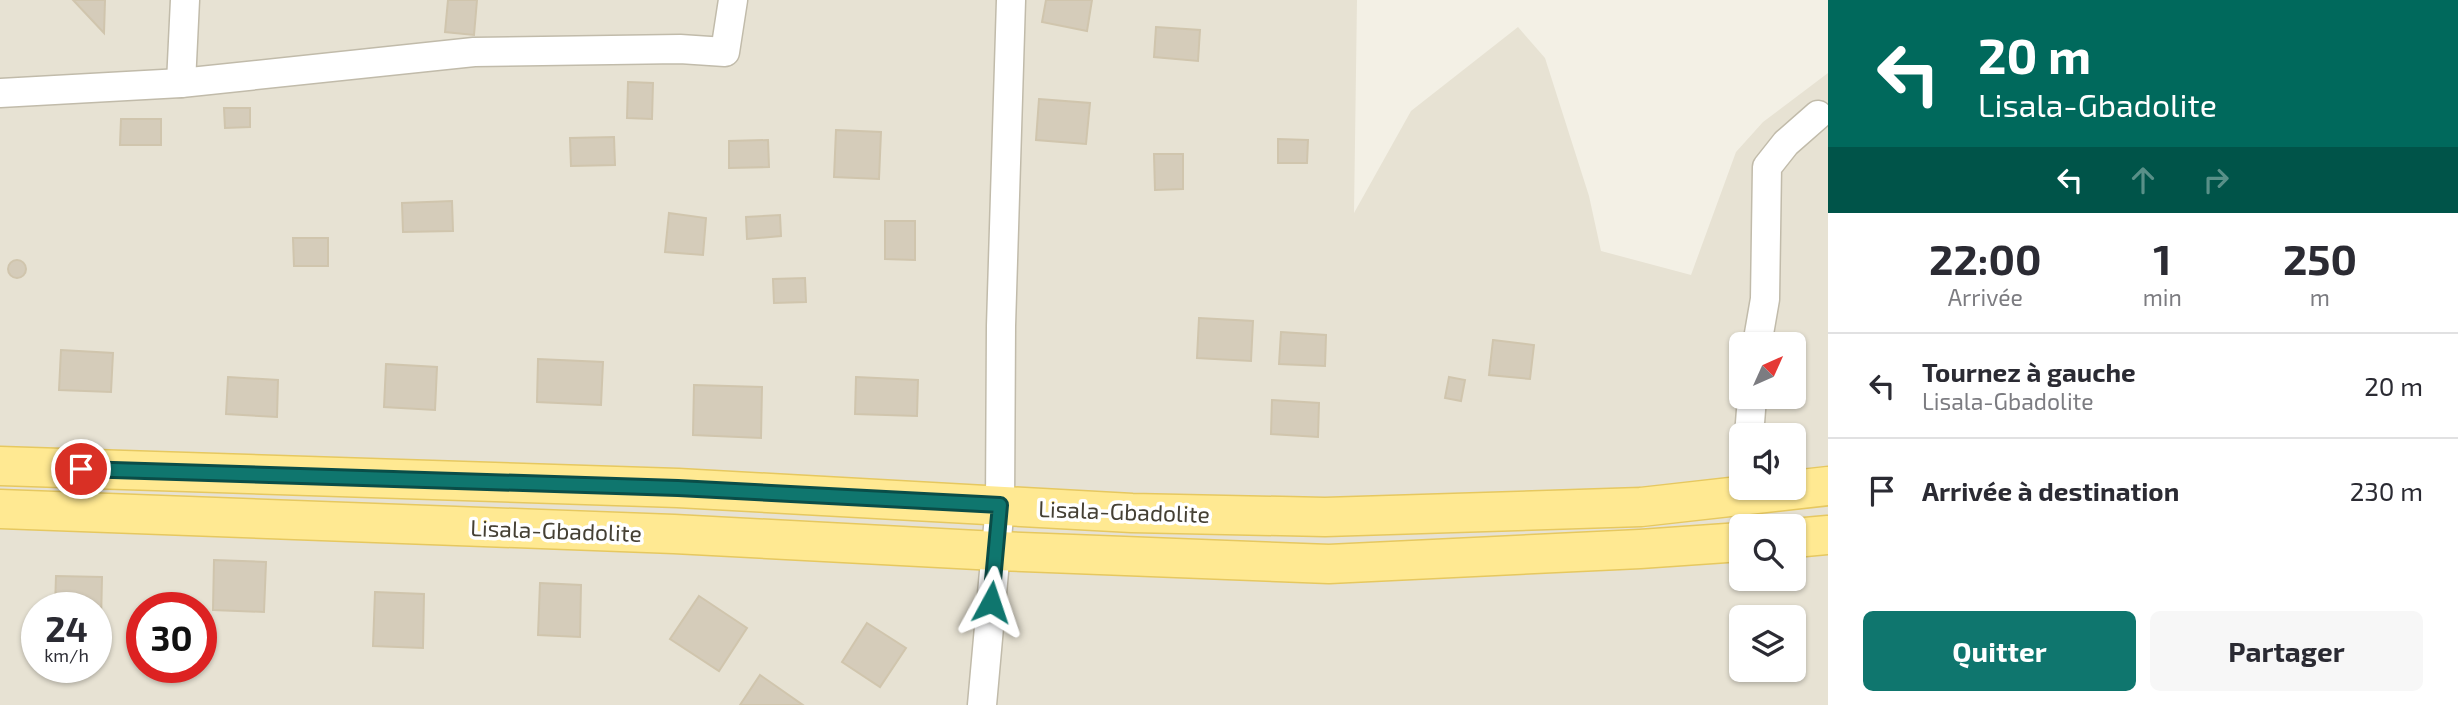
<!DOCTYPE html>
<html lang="fr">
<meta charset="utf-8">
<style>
:root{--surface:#fff;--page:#f7f7f7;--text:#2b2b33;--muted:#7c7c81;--line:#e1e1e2;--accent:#0f766e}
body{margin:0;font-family:"Exo 2",sans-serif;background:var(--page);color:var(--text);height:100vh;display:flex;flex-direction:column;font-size:26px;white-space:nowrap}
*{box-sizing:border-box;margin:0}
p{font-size:23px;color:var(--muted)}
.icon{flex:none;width:38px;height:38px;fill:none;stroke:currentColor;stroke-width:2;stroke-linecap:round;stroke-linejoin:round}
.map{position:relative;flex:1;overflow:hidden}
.details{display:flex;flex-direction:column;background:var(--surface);width:630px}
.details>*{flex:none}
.top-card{background:#00695c;color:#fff;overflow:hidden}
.needle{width:46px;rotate:45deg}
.buttons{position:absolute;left:1729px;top:332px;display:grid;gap:14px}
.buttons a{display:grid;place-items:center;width:77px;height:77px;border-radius:10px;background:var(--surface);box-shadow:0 2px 5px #0004;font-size:35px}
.speed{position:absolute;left:21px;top:592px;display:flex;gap:14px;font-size:35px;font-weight:700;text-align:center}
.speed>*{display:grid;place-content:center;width:91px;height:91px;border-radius:50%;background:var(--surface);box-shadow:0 2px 5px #0004;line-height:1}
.speed small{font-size:18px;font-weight:400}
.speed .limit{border:10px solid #d22;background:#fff;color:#111}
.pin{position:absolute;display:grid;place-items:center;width:60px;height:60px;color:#fff;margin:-30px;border:4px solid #fff;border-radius:50%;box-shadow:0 2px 7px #0007}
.me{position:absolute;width:77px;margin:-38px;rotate:5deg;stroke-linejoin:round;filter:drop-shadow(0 0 5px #0008)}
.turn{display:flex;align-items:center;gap:24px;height:147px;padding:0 35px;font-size:32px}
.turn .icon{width:91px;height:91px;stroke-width:2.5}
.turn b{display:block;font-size:49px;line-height:60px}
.lanes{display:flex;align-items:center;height:66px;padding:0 35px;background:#0003;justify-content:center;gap:35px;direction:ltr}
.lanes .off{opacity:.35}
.eta{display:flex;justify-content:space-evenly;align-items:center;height:119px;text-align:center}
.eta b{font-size:42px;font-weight:700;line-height:49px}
.button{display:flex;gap:14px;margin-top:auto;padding:14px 35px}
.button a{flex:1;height:80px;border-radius:10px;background:var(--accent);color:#fff;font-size:28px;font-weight:700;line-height:80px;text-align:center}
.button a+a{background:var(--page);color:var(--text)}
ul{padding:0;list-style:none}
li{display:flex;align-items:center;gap:21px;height:105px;padding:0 35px;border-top:2px solid var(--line)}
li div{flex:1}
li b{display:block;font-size:26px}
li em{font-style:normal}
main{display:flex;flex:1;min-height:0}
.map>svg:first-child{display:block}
.residential{fill:#e7e2d3;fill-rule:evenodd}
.building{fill:#d5ccba;stroke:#d0c5ad;stroke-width:2}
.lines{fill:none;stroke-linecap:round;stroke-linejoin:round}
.minor-casing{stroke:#c1bbaa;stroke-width:31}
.primary-casing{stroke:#e6c860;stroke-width:41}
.minor{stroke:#fff;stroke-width:28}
.primary{stroke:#ffe992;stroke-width:38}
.route-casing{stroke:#0a4d48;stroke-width:18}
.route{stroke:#0f766e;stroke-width:12}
.labels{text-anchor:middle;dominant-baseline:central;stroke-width:7;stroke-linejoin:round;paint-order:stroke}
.street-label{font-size:23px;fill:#454034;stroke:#fff}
</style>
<main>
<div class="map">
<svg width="1828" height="705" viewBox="0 0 1828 705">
<rect width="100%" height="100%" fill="#f3f0e5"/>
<path class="residential" d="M0 0H1357L1354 213 1411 111 1518 27 1545 58 1589 196 1601 251 1691 275 1736 152 1763 122 1828 73V705H0ZM1741 345H1794V397H1741ZM1741 436H1794V488H1741ZM1741 527H1794V579H1741ZM37 607H96V667H37ZM142 607H201V667H142ZM1741 618H1794V670H1741Z"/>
<g class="building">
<polygon points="73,0 105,0 104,33"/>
<polygon points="448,0 477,0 474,35 445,32"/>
<polygon points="1046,0 1092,0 1087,31 1042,22"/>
<polygon points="1156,27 1200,30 1198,61 1154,57"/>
<polygon points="628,82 653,83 652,119 627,118"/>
<polygon points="1039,99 1090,103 1086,144 1036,140"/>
<polygon points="224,108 250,108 250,127 225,128"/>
<polygon points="121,119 161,119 161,145 120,145"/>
<polygon points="836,130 881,132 879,179 834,177"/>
<polygon points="614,137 615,165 571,166 570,138"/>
<polygon points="1278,139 1308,140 1307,163 1278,163"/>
<polygon points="768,140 769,167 729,168 729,141"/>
<polygon points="1154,154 1183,154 1183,189 1155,190"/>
<polygon points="452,201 453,231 403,232 402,203"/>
<polygon points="669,213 706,218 703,255 665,252"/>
<polygon points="780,215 781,236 747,239 746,217"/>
<polygon points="885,221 915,221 915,260 885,259"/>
<polygon points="293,238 328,238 328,266 294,266"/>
<circle cx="17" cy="269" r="9"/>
<polygon points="805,278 806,302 774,303 773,279"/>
<polygon points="1199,318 1253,321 1251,361 1197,358"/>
<polygon points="1281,332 1326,335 1325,366 1279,364"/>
<polygon points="1493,340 1534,345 1530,379 1489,375"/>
<polygon points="61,350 113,353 111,392 59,390"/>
<polygon points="538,359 603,362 601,405 537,402"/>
<polygon points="386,364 437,367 435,410 384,407"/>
<polygon points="228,377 278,380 277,417 226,414"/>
<polygon points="856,377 918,380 917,416 855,414"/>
<polygon points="1449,377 1465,380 1461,401 1445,398"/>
<polygon points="694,385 762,387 761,438 693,435"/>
<polygon points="1272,400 1319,403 1318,437 1271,434"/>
<polygon points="214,560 266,562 264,612 213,610"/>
<polygon points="56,576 102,577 101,623 96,623 96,607 55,607"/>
<polygon points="540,583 581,585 580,637 538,635"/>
<polygon points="375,592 424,594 423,648 373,646"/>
<polygon points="699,596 747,628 719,671 670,639"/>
<polygon points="867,623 906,648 880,687 842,662"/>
<polygon points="760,675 803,705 740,705"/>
</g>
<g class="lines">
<g class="minor-casing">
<g id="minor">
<polyline points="181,83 185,0"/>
<polyline points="0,93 181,83 474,52 680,49 725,52 733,0"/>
<polyline points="1757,345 1765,299 1767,167 1786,143 1818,115"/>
<polyline points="1749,436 1752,397"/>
<polyline points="982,705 1000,505 1001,326 1011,0"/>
</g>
</g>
<g class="primary-casing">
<g id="primary">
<polyline points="0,466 678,488 1132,513 1325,517 1641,507 1828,486"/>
<polyline points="0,509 674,534 996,551 1329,564 1640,549 1741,542"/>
<polyline points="1794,538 1828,535"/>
</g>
</g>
<use href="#minor" class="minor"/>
<use href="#primary" class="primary"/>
</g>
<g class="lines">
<g class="route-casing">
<polyline id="route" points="81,469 678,488 1000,505 991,602"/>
</g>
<use href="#route" class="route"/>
</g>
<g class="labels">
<g class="street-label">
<text transform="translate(1124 511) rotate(2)">Lisala-Gbadolite</text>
<text transform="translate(556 530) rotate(2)">Lisala-Gbadolite</text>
</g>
</g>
</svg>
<div class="buttons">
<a><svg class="needle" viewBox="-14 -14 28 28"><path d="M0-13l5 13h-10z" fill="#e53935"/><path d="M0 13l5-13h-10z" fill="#7c7c81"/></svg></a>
<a><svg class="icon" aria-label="sound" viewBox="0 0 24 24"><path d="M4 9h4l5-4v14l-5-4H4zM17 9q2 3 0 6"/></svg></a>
<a><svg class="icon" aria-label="search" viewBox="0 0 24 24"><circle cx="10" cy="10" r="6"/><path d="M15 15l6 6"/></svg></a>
<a><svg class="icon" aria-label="layers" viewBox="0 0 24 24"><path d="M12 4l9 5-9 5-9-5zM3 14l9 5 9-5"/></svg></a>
</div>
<div class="speed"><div>24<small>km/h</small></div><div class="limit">30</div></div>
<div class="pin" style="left:81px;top:469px;background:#d93025"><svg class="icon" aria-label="arrive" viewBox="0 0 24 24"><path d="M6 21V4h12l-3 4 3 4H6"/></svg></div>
<svg class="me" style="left:991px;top:602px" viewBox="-20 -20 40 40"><path d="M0-17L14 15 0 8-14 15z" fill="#0f766e" stroke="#fff" stroke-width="4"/></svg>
</div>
<section class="details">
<div class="top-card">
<div class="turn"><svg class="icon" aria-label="left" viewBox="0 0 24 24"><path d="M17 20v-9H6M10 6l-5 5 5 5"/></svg><div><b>20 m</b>Lisala-Gbadolite</div></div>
<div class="lanes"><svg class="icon" aria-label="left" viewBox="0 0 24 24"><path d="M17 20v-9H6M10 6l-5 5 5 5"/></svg><svg class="icon off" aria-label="ahead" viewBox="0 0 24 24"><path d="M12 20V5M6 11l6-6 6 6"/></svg><svg class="icon off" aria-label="right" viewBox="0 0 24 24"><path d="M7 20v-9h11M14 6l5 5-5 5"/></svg></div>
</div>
<div class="eta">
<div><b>22:00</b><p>Arrivée</p></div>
<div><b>1</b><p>min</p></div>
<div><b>250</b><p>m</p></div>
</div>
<ul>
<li><svg class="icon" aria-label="left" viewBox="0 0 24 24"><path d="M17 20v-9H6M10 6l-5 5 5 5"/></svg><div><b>Tournez à gauche</b><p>Lisala-Gbadolite</p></div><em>20 m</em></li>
<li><svg class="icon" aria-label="arrive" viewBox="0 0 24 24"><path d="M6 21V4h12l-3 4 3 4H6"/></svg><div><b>Arrivée à destination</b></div><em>230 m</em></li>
</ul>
<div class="button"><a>Quitter</a><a>Partager</a></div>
</section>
</main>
